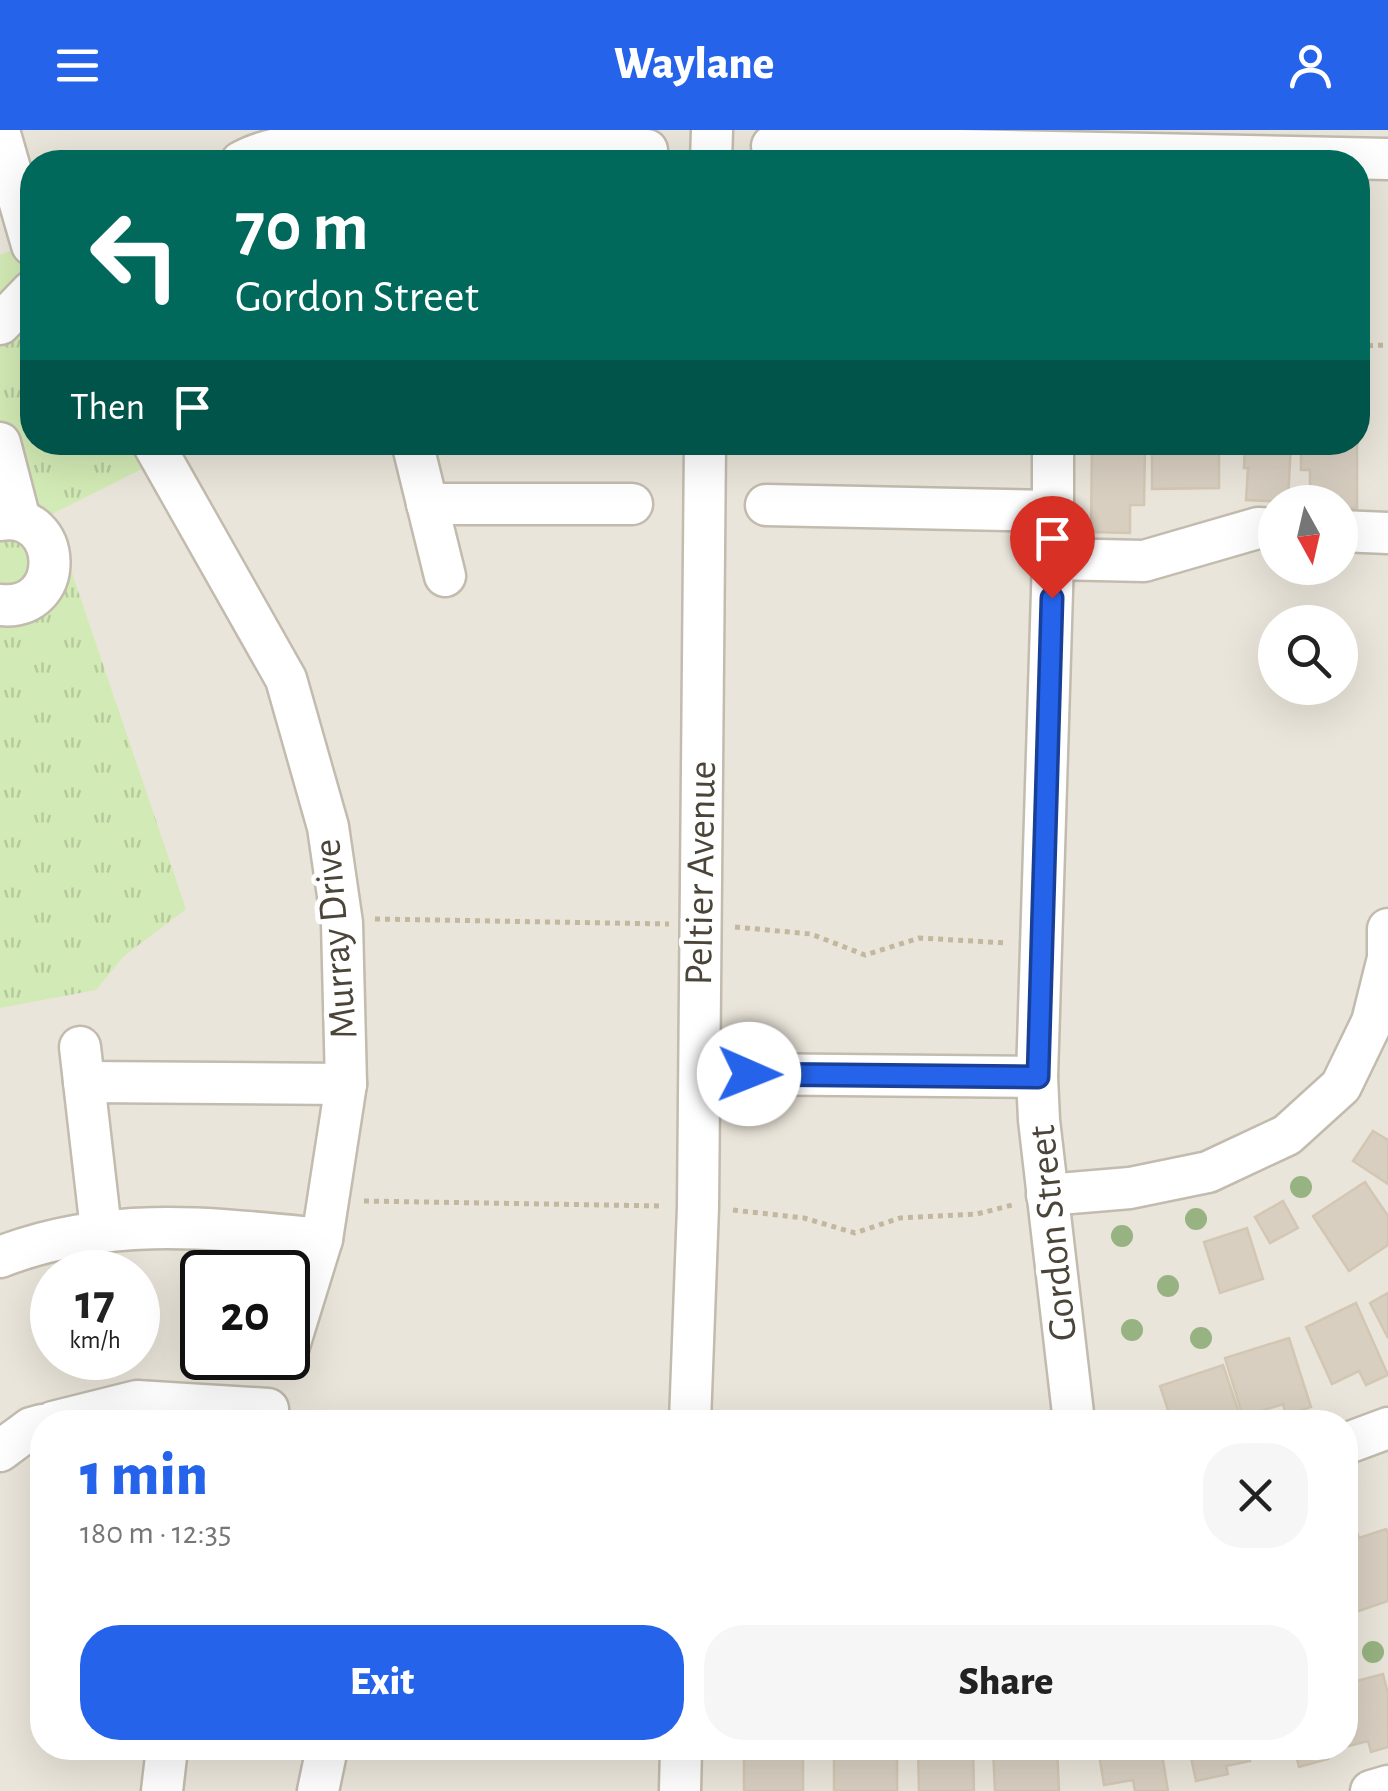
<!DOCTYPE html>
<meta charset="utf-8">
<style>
:root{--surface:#fff;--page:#f6f6f6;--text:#222;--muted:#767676;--accent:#2563eb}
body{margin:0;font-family:"Alegreya Sans",sans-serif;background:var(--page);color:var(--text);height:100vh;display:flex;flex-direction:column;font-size:38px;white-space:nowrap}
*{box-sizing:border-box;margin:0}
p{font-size:32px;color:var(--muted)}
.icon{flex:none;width:55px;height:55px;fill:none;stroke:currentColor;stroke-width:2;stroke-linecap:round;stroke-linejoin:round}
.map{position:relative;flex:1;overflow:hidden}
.panel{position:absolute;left:30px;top:1280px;width:1328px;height:350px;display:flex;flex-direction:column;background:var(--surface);border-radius:40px;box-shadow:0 10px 40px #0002}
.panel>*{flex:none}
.top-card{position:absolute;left:20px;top:20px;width:1350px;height:305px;border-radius:40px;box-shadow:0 10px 40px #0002;background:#00695c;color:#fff;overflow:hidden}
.needle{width:65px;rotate:172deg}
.buttons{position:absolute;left:1258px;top:355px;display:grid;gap:20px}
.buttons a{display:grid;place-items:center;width:100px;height:100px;border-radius:50%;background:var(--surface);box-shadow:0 10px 40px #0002;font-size:50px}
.speed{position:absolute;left:30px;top:1120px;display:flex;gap:20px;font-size:50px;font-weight:700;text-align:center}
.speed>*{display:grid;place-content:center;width:130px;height:130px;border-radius:50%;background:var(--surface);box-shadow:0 10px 40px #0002;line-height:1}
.speed small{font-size:25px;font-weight:400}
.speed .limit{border:5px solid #111;border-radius:15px;background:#fff;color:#111}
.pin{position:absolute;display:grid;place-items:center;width:85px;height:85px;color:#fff;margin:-102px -42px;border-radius:50% 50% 50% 0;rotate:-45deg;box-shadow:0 0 10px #0007}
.pin .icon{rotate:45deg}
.me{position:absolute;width:110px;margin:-55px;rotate:91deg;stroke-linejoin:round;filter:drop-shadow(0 0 8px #0008)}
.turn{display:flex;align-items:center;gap:35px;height:210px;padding:0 50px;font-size:45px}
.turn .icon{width:130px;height:130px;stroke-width:2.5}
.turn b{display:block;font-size:70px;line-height:85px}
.then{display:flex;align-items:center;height:95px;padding:0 50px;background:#0003;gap:20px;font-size:38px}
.round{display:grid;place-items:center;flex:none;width:105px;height:105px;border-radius:40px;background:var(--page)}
.headline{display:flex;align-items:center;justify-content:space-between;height:170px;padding:0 50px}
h1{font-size:60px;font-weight:800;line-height:75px;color:var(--accent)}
.action{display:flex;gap:20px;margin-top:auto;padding:20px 50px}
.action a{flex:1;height:115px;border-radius:40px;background:var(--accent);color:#fff;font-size:40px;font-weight:800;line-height:115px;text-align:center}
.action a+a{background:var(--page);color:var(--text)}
header{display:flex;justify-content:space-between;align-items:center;height:130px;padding:0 50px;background:var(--accent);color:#fff;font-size:45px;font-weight:800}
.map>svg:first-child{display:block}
.residential{fill:#eae5da;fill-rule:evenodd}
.grass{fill:url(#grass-tufts)}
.building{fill:#d8cfc1;stroke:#d3c7b4;stroke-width:2.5}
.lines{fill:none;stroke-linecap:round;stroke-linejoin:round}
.minor-casing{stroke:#c2bbae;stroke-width:45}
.path{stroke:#c4b79f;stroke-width:5;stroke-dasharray:5 5;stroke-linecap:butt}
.minor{stroke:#fff;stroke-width:40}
.tree{fill:#97b381}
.route-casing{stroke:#184099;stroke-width:25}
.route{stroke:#2563eb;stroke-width:18}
.labels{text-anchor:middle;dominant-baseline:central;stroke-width:10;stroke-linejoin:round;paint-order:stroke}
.street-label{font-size:40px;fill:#4b4439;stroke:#fff}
</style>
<header><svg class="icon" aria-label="menu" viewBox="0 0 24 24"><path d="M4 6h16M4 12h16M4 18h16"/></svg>Waylane<svg class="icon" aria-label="person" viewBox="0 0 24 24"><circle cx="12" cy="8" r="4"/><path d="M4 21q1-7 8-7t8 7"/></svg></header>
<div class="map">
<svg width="1388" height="1661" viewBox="0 0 1388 1661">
<defs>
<pattern id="grass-tufts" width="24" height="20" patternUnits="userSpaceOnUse" patternTransform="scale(2.5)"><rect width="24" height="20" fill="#d2eab5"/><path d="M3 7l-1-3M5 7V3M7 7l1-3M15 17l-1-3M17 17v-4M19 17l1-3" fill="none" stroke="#b6ca9c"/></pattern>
</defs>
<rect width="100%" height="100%" fill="#f6f3ec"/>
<path class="residential" d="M0 0H1388V1661H0ZM32 32H1358V312H32ZM1275 372H1340V438H1275ZM1275 492H1340V558H1275ZM52 1142H138V1228H52ZM202 1142H288V1228H202ZM42 1292H1345V1618H42Z"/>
<polygon class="grass" points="31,112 32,115 32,312 152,313 162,329 52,384 186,779 124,826 96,860 0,878 0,125"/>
<g class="building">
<polygon points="1092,312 1145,312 1144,375 1130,375 1130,403 1091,402"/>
<polygon points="1152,312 1219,312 1219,358 1152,359"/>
<polygon points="1245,312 1291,312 1288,372 1246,370 1248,338 1244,338"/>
<polygon points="1305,312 1357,312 1357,378 1340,378 1340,372 1310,372 1310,340 1301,340 1301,314"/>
<polygon points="1373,1001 1388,1010 1388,1054 1353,1031"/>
<polygon points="1365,1052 1388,1086 1388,1115 1349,1141 1313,1086"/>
<polygon points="1283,1071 1298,1098 1270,1113 1255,1087"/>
<polygon points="1247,1098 1263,1149 1220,1163 1204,1112"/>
<polygon points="1388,1163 1388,1208 1370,1173"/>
<polygon points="1356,1173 1388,1245 1366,1255 1359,1241 1332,1254 1306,1197"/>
<polygon points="1289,1208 1311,1277 1286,1285 1283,1274 1243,1287 1225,1228"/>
<polygon points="1223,1235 1242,1292 1172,1292 1160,1256"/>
<polygon points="1354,1395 1359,1408 1386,1399 1388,1403 1388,1471 1356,1482 1345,1453 1345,1398"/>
<polygon points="1383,1544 1388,1564 1388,1617 1371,1622 1368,1611 1345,1617 1345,1554"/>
<rect x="744" y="1618" width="59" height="43"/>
<rect x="834" y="1618" width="63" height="43"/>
<polygon points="918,1618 973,1618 974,1661 919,1661"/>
<polygon points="993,1618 1057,1618 1059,1661 995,1661"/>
<polygon points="1098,1618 1161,1618 1168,1661 1135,1661 1133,1650 1104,1655"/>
<polygon points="1189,1618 1247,1618 1250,1631 1226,1636 1228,1644 1196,1651"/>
<polygon points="1260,1618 1325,1618 1328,1629 1299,1637 1296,1625 1282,1628 1281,1623 1263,1628"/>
</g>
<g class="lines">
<g class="minor-casing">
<g id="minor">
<polyline points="0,4 32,115"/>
<polyline points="772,16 1388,29"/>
<path d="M241 32C292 3 388 14 446 16 513 17 580 18 647 20"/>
<polyline points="711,32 712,0"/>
<polyline points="0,194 32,161"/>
<polyline points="152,312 286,549 328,697 342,793 346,954 322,1109 288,1219"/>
<polyline points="412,312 445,446"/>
<polyline points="1053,312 1053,429 1037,947 1039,990 1074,1292"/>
<polyline points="0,313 20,390"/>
<polyline points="427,374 632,374"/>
<polyline points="766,375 1053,381"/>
<path d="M0 390C64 380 68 482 0 475"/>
<polyline points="1340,401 1388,403"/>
<polyline points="1053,429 1144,431 1258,398 1275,399"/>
<polyline points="80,917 101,1100"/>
<polyline points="749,944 1037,947"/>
<polyline points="84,952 346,954"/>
<polyline points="1047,1065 1130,1058 1208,1042 1287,1005 1341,956 1372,892 1388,828 1388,799"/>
<path d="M0 1127C108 1085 211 1098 322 1109"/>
<polyline points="53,1292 137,1271 268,1279"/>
<polyline points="690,1292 698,1077 705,312"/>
<polyline points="1345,1314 1388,1298"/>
<polyline points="0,1321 31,1298 42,1295"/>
<polyline points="162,1661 167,1618"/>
<polyline points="318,1661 327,1618"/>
<polyline points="680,1661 681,1618"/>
<polyline points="1371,1661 1388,1656"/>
</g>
</g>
<g class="path">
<polyline points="1358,216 1388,215"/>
<polyline points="375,789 669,794"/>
<polyline points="735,797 811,804 865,825 919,808 1007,813"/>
<polyline points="364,1071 663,1076"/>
<polyline points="733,1080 804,1088 855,1103 900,1088 977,1084 1016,1074"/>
</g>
<use href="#minor" class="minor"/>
</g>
<g class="tree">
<circle cx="1301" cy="1057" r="11"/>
<circle cx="1196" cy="1089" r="11"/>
<circle cx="1122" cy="1106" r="11"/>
<circle cx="1168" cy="1156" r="11"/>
<circle cx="1132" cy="1200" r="11"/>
<circle cx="1201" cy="1208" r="11"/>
<circle cx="1373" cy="1522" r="11"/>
</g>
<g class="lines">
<g class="route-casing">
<polyline id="route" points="749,944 1038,947 1052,468"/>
</g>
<use href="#route" class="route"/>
</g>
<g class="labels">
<g class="street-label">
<text transform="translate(701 743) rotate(-89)">Peltier Avenue</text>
<text transform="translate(336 809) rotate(-95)">Murray Drive</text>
<text transform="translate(1053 1103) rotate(-96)">Gordon Street</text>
</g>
</g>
</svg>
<div class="buttons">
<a><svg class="needle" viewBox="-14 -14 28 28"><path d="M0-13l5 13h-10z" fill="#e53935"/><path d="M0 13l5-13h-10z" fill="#767676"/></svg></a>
<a><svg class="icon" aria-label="search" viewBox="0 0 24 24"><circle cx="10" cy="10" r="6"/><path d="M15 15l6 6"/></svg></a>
</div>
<div class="speed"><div>17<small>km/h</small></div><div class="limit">20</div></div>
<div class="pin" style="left:1052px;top:468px;background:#d93025"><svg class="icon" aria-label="arrive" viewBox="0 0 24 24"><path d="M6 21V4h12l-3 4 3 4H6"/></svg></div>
<svg class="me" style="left:749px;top:944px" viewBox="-20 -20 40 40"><circle r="19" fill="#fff"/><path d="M0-13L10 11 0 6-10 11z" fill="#2563eb"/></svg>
<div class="top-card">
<div class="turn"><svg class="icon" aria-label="left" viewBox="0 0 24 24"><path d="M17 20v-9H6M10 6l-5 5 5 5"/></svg><div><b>70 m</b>Gordon Street</div></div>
<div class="then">Then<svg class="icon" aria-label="arrive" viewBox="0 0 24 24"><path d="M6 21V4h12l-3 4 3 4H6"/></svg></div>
</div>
<section class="panel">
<div class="headline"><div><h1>1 min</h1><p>180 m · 12:35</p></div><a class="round"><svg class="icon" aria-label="close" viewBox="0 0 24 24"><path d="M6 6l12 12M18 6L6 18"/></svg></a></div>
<div class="action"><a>Exit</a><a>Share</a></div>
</section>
</div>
